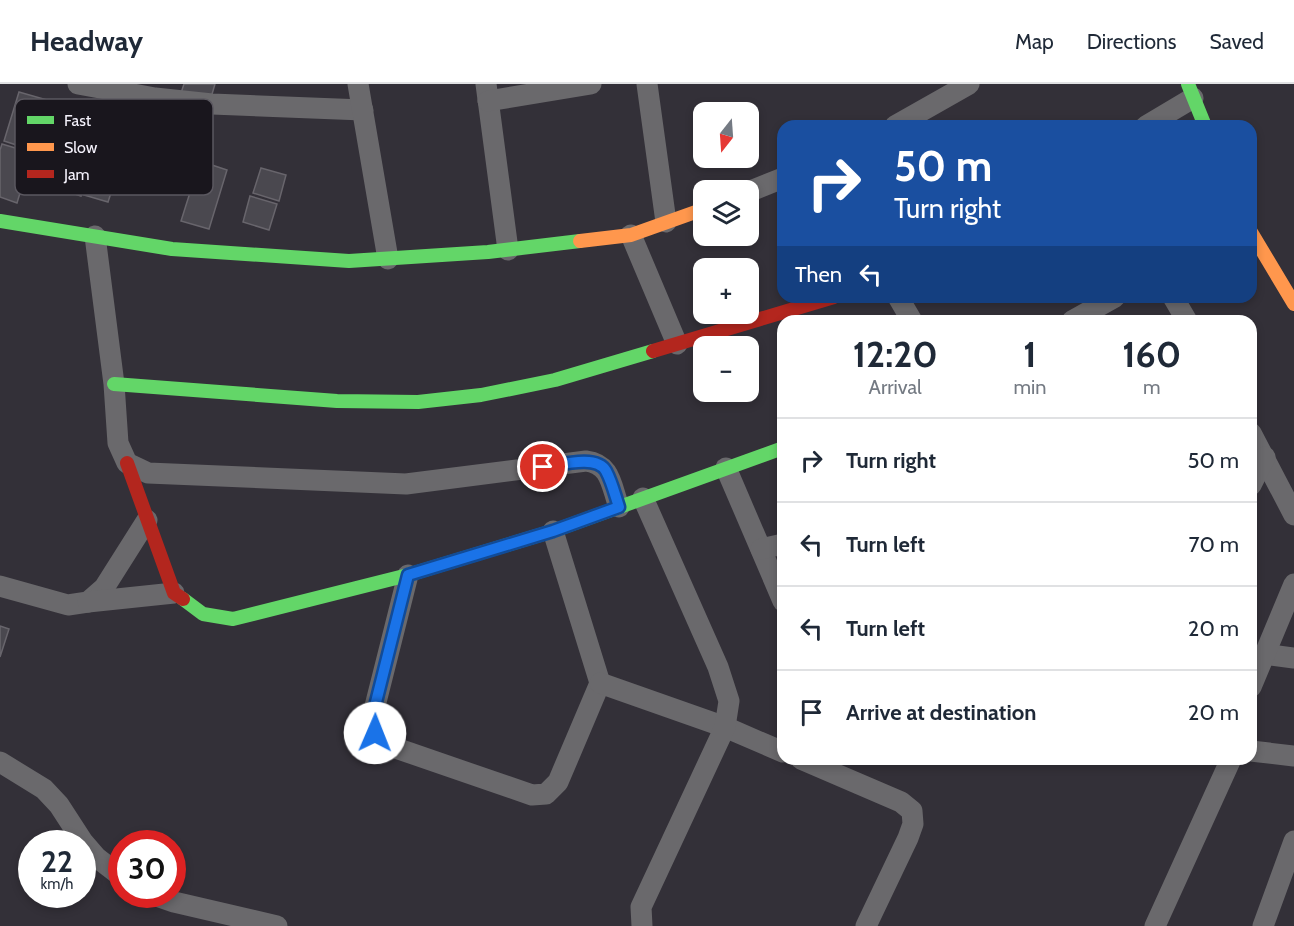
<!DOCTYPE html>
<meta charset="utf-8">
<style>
:root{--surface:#fff;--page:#f2f2f3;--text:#1f2937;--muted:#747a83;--line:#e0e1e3}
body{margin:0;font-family:Cabin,sans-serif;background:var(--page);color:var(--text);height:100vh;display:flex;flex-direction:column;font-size:22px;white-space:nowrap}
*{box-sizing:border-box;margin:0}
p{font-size:20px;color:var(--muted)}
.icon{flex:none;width:33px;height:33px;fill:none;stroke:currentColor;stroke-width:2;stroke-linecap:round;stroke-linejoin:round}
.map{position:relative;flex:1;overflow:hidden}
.side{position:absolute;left:777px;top:231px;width:480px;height:450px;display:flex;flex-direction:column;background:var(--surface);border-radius:18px;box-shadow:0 3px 9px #0003}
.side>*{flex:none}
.hud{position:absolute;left:777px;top:36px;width:480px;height:183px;border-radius:18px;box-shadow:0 3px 9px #0003;background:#1a4fa0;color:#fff;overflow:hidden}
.needle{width:39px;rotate:197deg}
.fabs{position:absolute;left:693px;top:18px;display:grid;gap:12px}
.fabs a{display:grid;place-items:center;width:66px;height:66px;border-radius:12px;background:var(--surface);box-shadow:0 3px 9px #0003;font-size:30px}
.speed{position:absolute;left:18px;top:746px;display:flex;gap:12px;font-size:30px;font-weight:700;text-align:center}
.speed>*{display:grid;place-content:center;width:78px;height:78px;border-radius:50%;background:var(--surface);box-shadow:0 3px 9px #0003;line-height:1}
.speed small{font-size:15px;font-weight:400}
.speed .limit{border:9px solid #d22;background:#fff;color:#111}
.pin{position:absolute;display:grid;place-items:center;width:51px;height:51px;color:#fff;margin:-26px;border:3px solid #fff;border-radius:50%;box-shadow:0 2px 6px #0007}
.me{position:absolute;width:66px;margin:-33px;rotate:1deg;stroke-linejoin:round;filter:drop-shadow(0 0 4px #0008)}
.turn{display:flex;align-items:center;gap:21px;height:126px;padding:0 18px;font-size:27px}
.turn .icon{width:78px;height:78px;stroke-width:2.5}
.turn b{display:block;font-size:42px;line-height:51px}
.then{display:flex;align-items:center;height:57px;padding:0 18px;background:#0003;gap:12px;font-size:22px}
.eta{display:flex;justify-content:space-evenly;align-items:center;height:102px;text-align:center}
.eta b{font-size:36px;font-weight:700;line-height:42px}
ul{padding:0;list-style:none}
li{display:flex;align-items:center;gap:18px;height:84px;padding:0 18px;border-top:2px solid var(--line)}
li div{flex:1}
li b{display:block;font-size:22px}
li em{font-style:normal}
header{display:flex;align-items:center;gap:36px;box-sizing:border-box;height:84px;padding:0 30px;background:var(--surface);border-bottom:2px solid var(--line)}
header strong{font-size:28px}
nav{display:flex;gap:33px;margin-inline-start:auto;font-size:21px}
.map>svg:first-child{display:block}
.building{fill:#4a484f;stroke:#68656c;stroke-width:1.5}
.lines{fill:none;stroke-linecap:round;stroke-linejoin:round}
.street{stroke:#6a696c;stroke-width:21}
.fast{stroke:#63d668;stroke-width:14}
.slow{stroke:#ff974d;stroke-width:14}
.jam{stroke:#b3261e;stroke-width:14}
.route-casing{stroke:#114b97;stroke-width:15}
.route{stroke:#1a73e8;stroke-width:10}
.key{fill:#19161d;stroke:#5b5860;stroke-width:1.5}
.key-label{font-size:16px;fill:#f5f2fc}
</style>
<header>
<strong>Headway</strong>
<nav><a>Map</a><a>Directions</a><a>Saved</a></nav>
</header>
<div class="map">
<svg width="1294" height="842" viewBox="0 0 1294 842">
<rect width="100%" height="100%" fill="#333038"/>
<g class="building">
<polygon points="184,0 215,0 210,17 181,9"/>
<polygon points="19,8 47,16 32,66 4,57"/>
<polygon points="2,60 32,69 17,119 0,113 0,66"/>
<polygon points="67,70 91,77 81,112 56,104"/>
<polygon points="96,73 120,81 108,118 84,111"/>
<polygon points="200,77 227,86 209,145 181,137"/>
<polygon points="261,84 286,91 279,117 253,109"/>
<polygon points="250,112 277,120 269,146 243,138"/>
<polygon points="0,542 9,545 0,573"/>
</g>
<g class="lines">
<g class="street">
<polyline points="78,0 155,14 212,20 363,26"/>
<polyline points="358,0 388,175"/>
<polyline points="486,0 508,166"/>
<polyline points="647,0 666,138"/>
<polyline points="488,17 591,0"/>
<polyline points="895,42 969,0"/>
<polyline points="1146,42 1193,14"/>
<polyline points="748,108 783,94"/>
<polyline points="631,151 677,260"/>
<path d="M95 152 114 300 118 359 127 379 148 389 406 400 586 377C611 380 611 401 619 423"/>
<polyline points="898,213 912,237"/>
<polyline points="1173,213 1187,237"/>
<polyline points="1072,237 1115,213"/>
<polyline points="1251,349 1294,431"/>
<polyline points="726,384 783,517"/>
<polyline points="1251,401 1265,373"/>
<polyline points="761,465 783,460"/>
<polyline points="408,491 372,634 375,649 384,660 532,711 546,710 558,698 600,599 553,447"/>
<polyline points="0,502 68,521 88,518 104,504 147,436"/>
<polyline points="88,518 174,509"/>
<polyline points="1264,570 1294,574"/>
<polyline points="600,599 725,643 783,668"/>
<polyline points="1251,603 1294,500"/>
<polyline points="1251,667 1294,672"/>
<polyline points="801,675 901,718 912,727 913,740 908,754 866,842"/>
<polyline points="0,678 44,705 59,721 83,758 96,773 122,793"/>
<polyline points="151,810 174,818 277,842"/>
<polyline points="642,842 641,823 725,643 729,617 718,583 643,414"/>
<polyline points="1155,842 1231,675"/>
<polyline points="1263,842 1294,757"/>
</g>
<g class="fast">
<polyline points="1188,0 1205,42"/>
<polyline points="0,137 172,165 349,177 488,168 580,157"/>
<polyline points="114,300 337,317 418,318 481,311 555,296 653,267"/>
<polyline points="183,515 203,530 233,535 408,491 553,447 783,364"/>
</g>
<g class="slow">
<polyline points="1251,148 1294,220"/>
<polyline points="580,157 631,151 704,125"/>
</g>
<g class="jam">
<polyline points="653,267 834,213"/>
<polyline points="127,379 174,509 183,515"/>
</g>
</g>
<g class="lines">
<g class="route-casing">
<path id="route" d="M375 649 372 634 408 491 553 447 619 423C615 411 612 398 606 387 597 370 560 381 543 383"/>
</g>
<use href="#route" class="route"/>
</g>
<rect x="15" y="15" width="198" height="96" rx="9" class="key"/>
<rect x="27" y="32" width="27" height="8" fill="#63d668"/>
<rect x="27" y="59" width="27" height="8" fill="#ff974d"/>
<rect x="27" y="86" width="27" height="8" fill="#b3261e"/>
<g class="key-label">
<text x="64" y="42">Fast</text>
<text x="64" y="69">Slow</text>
<text x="64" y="96">Jam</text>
</g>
</svg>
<div class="fabs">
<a><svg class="needle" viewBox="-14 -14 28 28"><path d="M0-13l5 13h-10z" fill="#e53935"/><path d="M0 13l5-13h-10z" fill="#747a83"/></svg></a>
<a><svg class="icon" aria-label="layers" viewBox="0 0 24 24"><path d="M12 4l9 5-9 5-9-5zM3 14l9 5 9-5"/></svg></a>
<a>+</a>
<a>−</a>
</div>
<div class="speed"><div>22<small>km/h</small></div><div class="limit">30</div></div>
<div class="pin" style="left:543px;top:383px;background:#d93025"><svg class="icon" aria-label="arrive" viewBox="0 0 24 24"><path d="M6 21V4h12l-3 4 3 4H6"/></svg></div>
<svg class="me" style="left:375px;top:649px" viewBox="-20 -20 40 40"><circle r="19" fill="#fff"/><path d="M0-13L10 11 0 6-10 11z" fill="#1a73e8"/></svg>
<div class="hud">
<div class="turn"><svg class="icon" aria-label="right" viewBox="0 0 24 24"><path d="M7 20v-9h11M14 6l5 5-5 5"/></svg><div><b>50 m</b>Turn right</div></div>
<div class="then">Then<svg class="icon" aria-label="left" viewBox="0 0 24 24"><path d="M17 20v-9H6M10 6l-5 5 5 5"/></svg></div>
</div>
<section class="side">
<div class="eta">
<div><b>12:20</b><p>Arrival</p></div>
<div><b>1</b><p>min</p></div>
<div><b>160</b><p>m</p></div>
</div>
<ul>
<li><svg class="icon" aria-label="right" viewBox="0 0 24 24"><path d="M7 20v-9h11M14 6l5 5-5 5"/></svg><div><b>Turn right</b></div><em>50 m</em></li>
<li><svg class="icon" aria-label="left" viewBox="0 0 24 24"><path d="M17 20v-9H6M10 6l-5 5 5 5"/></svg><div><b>Turn left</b></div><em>70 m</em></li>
<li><svg class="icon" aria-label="left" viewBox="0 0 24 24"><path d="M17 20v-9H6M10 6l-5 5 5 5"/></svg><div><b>Turn left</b></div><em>20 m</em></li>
<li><svg class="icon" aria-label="arrive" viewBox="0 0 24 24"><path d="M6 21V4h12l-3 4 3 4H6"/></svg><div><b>Arrive at destination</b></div><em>20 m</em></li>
</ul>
</section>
</div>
